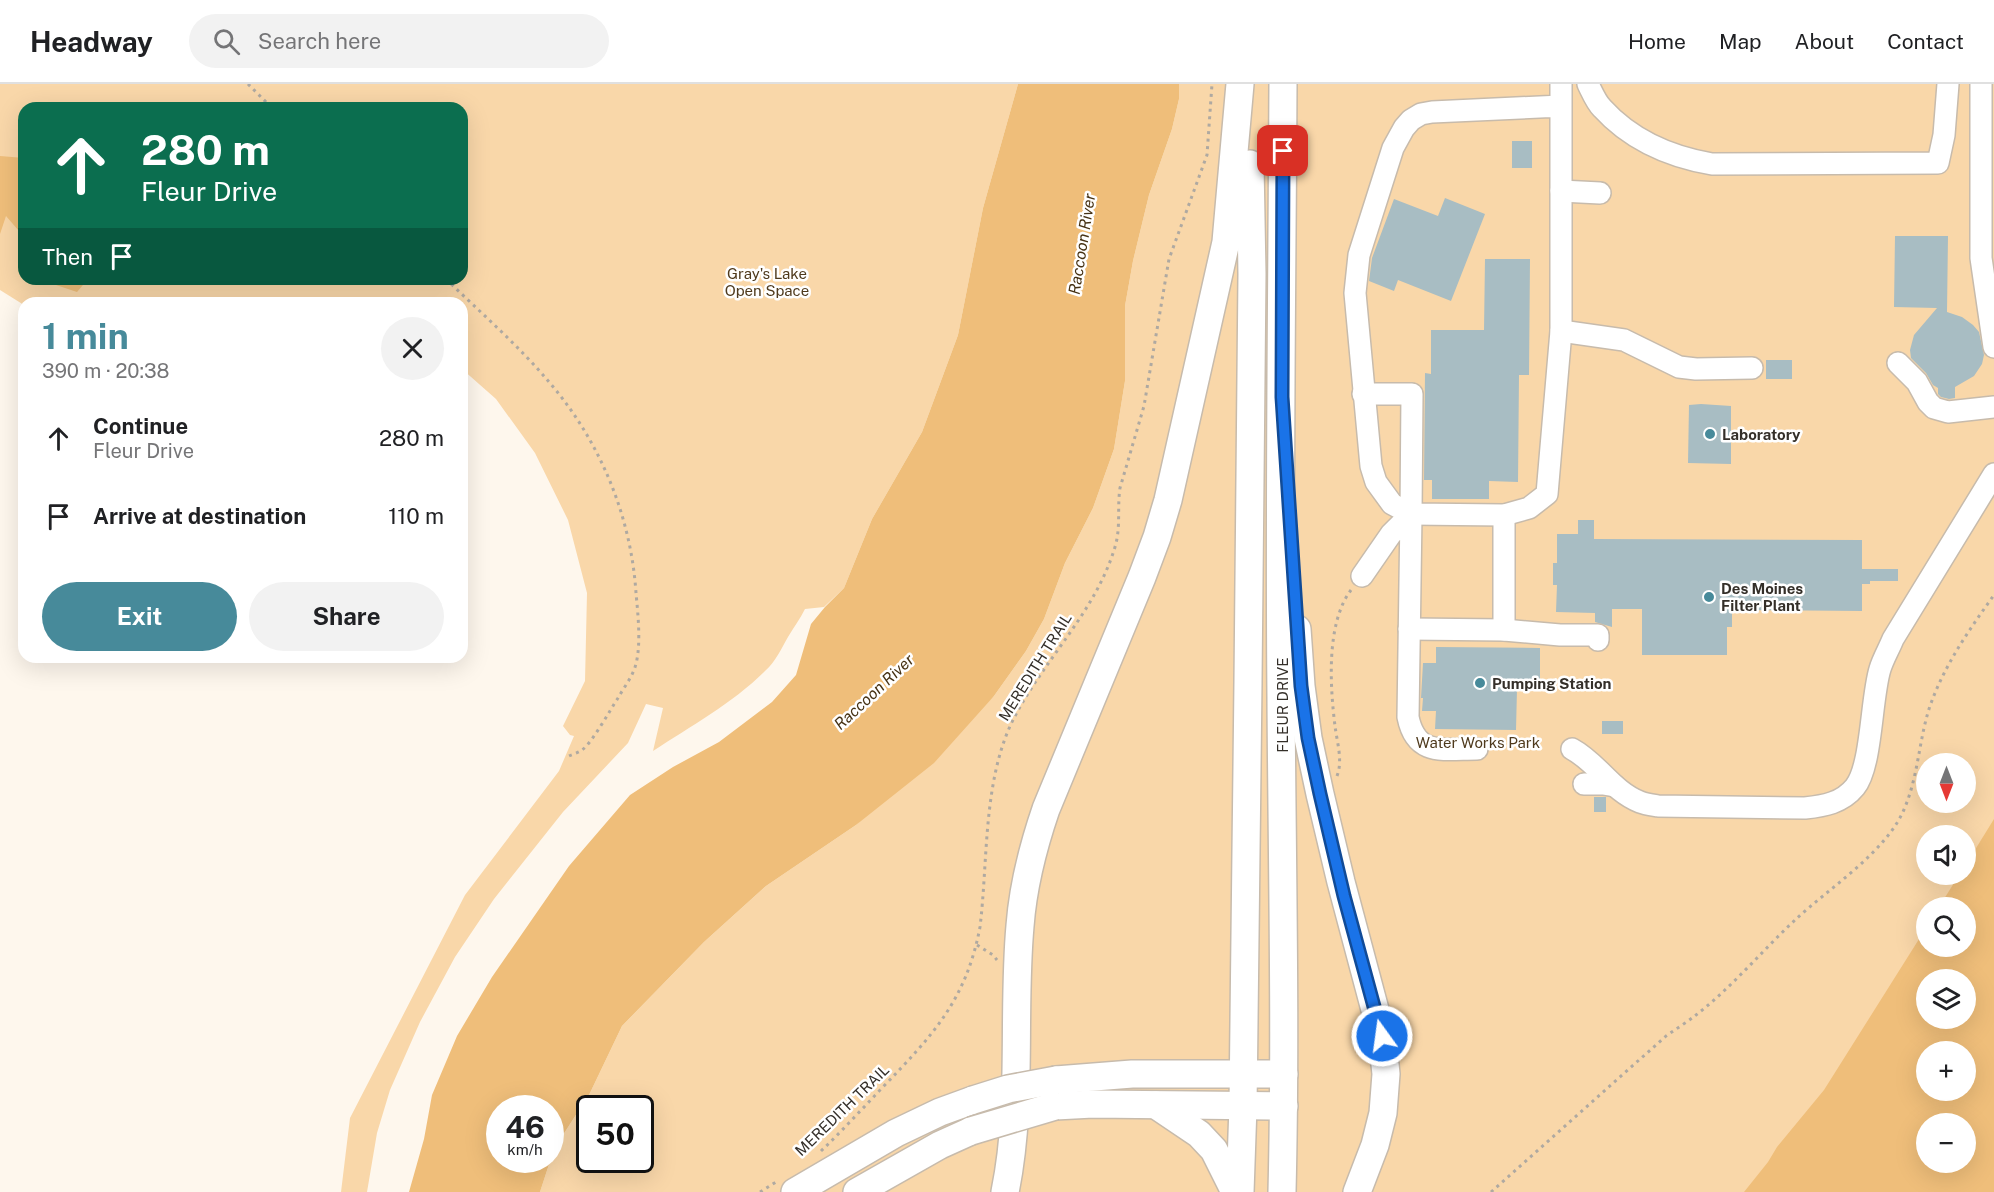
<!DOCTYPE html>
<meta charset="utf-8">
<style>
:root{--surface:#fff;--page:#f2f2f2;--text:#202124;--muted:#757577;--line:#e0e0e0;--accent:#478a9a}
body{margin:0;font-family:"Public Sans",sans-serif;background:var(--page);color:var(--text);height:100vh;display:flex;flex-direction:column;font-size:22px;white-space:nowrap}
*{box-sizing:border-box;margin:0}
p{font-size:20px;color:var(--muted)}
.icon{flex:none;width:33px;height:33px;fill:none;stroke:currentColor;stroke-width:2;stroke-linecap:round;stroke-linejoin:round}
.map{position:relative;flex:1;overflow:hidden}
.sheet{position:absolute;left:18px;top:213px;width:450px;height:366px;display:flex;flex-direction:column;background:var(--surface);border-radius:18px;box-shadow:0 6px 24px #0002}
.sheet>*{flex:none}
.hud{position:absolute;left:18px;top:18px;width:450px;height:183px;border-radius:18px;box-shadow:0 6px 24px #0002;background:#0b6e4f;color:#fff;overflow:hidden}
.needle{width:39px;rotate:180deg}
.buttons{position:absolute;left:1916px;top:669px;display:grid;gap:12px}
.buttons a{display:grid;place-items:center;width:60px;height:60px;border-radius:50%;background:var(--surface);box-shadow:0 6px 24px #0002;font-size:30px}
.speed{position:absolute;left:486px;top:1011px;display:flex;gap:12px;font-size:30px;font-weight:700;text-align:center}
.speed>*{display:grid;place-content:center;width:78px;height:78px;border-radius:50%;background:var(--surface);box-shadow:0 6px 24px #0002;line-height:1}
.speed small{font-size:15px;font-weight:400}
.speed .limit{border:3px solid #111;border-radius:9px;background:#fff;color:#111}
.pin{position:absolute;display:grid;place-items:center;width:51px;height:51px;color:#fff;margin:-26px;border-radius:12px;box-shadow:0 3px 9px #0006}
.me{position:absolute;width:66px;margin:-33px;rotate:346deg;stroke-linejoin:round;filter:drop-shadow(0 0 4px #0008)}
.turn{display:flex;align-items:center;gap:21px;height:126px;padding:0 24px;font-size:27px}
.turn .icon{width:78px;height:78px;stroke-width:2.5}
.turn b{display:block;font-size:42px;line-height:51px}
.then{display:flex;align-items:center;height:57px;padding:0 24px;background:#0003;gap:12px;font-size:22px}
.round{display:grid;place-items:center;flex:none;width:63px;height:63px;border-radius:32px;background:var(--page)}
.headline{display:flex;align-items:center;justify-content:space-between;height:102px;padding:0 24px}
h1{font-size:36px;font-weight:700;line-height:45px;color:var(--accent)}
.action{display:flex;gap:12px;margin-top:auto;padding:12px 24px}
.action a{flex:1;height:69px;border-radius:36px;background:var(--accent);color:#fff;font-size:24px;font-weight:700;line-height:69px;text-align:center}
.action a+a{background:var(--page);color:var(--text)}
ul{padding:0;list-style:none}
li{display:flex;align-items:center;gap:18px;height:78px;padding:0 24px}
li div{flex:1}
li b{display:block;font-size:22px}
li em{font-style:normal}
header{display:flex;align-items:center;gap:36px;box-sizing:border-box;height:84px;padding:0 30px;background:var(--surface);border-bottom:2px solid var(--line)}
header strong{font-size:28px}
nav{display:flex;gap:33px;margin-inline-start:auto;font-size:21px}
.search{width:420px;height:54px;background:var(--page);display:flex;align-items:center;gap:15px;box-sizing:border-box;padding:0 21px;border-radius:33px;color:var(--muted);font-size:22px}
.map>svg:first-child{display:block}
.green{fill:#f9d7a9;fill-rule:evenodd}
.water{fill:#efbe7a;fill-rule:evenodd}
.building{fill:#a8bdc3}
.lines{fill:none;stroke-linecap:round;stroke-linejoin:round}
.minor-casing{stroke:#c7bbac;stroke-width:24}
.major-casing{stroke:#c7bbac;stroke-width:30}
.path{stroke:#afa9a1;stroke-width:3;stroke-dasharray:3 4.5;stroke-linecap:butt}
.minor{stroke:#fff;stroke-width:21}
.major{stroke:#fff;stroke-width:27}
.major-bridge-casing{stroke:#c7bbac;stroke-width:30;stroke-linecap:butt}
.major-bridge{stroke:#fff;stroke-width:27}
.route-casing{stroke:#114b97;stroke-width:15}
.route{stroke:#1a73e8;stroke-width:10}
.poi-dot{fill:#478a9a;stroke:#fff;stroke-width:2}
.labels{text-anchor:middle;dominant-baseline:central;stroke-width:5;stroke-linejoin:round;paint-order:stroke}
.park-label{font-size:15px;fill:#4f3a1d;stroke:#fff}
.poi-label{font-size:15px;font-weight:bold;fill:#342f29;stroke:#fff;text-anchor:start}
.street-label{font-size:15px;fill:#342f29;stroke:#fff}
.water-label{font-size:16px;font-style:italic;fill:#463214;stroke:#fff}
</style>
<header>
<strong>Headway</strong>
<div class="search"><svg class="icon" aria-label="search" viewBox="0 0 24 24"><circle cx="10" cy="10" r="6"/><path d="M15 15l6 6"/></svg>Search here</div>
<nav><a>Home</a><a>Map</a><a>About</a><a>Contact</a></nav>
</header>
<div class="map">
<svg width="1994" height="1108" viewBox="0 0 1994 1108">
<rect width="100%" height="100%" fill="#fef7ed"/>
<g class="green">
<path d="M0 0H1018L983 124 958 251 922 348 872 435 844 504 824 523 805 525C800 535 794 543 788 553 781 565 776 577 765 587 733 619 691 642 653 667L663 624 646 620 628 659 563 728 494 815 455 873 420 938 390 1006 377 1049 367 1108H341L350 1034 465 811 559 687 574 652 570 651 563 642 585 597 587 509 568 436 535 369 496 315 462 285V219H24V221L0 206ZM24 24H462V195H24Z"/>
<path d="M1179 0H1994V1108H540L554 1065 590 1009 622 942 704 858 766 802 856 741 994 612 1026 567 1044 535 1065 479 1093 424 1114 365 1125 297V222L1133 177 1149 111 1172 45 1179 15ZM1926 680H1965V718H1926ZM1926 752H1965V790H1926ZM1926 824H1965V862H1926ZM1926 896H1965V934H1926ZM1926 968H1965V1006H1926ZM590 1024H640V1076H590ZM1926 1040H1965V1078H1926Z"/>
</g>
<g class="water">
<path d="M1018 0H1179V15L1172 45 1149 111 1133 177 1125 222V297L1114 365 1093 424 1065 479 1044 535 1026 567 994 612 934 679 856 741 766 802 704 858 622 942 590 1009 554 1065 540 1108H409L424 1055 432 1011 457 952 492 893 569 782 630 711 673 683 719 658 772 618 796 591 811 540 825 523 844 504 872 435 922 348 958 251 983 124ZM500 1024H550V1076H500Z"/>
<polygon points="0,72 24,74 24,174 19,147 6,132 0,150"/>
<polygon points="46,195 88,195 77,208 53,200"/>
<path d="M1994 735V1108H1744L1768 1078 1777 1063 1824 1006 1926 844V862H1965V824L1939 823 1959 791 1965 790V782ZM1926 896H1965V934H1926ZM1926 968H1965V1006H1926ZM1926 1040H1965V1078H1926Z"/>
</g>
<g class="building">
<rect x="1512" y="57" width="20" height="27"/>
<polygon points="1445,114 1485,130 1451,217 1398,196 1394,207 1369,197 1372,174 1394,115 1438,132"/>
<polygon points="1895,152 1948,152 1947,228 1962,233 1973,241 1979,248 1984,271 1982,280 1974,292 1955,303 1955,314 1949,315 1941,313 1938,310 1938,304 1933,301 1926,289 1911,274 1910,266 1914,251 1937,224 1894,223"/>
<polygon points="1485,175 1530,175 1529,291 1519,291 1518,398 1489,397 1489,415 1432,415 1432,396 1424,396 1425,289 1431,290 1431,246 1484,246"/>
<rect x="1766" y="276" width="26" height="19"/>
<polygon points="1701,320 1731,322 1731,380 1688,379 1689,321"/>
<polygon points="1578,436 1594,436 1594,455 1862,456 1862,485 1898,485 1898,497 1870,497 1870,500 1862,500 1862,527 1732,526 1732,543 1727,543 1727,571 1642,571 1642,525 1612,525 1612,543 1595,538 1595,529 1556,528 1557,501 1553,501 1553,479 1557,479 1557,450 1578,450"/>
<polygon points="1436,563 1540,564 1540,605 1517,605 1516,646 1435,645 1436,627 1422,627 1423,614 1421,614 1423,579 1436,579"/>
<rect x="1602" y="637" width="21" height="13"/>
<rect x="1594" y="713" width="12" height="15"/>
</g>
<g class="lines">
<g class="minor-casing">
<g id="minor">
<path d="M1588 0C1592 8 1596 18 1602 24 1631 56 1671 73 1712 80L1938 79 1944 51 1948 0"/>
<polyline points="1981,0 1981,174 1994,263"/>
<polyline points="1561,22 1432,28 1421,30 1411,36 1404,44 1393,64 1359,171 1355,209 1371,382 1376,398 1392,420 1411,430 1504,431 1529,424 1547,410 1561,247 1561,0"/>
<polyline points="1561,107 1600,109"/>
<polyline points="1561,247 1624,256 1679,283 1696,285 1752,284"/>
<polyline points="1898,279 1917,298 1928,318 1934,324 1948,328 1994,323"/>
<polyline points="1363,310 1412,310 1411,430"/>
<polyline points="1504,431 1504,546"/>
<path d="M1362 492 1391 450 1411 430 1408 633C1416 673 1444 665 1477 665"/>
<polyline points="1409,545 1504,546 1560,551 1598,551 1598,556"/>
<path d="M1572 665C1598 679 1612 707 1640 718 1645 720 1652 721 1658 722L1805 724C1824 722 1842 719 1855 703 1872 682 1871 614 1880 585 1883 575 1889 565 1893 555L1994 390"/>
<polyline points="1584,700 1603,700 1615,702"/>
</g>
</g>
<g class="major-casing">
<g id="major">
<polyline points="1297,545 1301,602 1308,654 1320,710 1341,798 1382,952 1386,990 1383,1029 1375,1061 1357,1108"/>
<polyline points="1056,996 1132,990 1284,990"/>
<polyline points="1156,1021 1199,1050 1214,1066 1235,1108"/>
<polyline points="1055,1022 1093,1020 1284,1022"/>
<polyline points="795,1108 896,1049 940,1028 973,1016"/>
<polyline points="857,1108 940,1061 971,1047"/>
<path d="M1005 1108C1023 1020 1012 931 1020 842 1023 802 1033 763 1046 725L1142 493 1157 453 1168 416 1226 158 1240 0"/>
<polyline points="1240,1108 1243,1022 1248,598 1252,190 1250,80"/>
<path d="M1282 1108C1286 943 1282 778 1281 612 1279 408 1282 204 1283 0"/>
</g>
</g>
<g class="path">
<polyline points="248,0 272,24"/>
<path d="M446 195C480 228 519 262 549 298 600 357 631 432 636 509 638 531 642 566 634 586 630 596 623 605 618 614 610 626 592 659 582 666 578 669 573 670 569 672L566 671"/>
<path d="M1337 692C1343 677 1337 658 1335 642 1330 602 1326 539 1351 506"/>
<polyline points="977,861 993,871 997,876"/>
<path d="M821 1067C842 1047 862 1025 882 1004 932 952 966 917 980 843 988 777 983 701 1011 640 1041 578 1095 530 1115 463 1121 443 1117 424 1120 404L1144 322 1169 175 1207 71 1212 0"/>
<polyline points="760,1108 776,1098"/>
<path d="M1491 1108 1666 952C1676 945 1687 938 1696 931 1732 903 1762 867 1795 836 1829 804 1888 767 1905 723 1918 692 1919 657 1929 625 1943 583 1969 546 1994 511"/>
</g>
<use href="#minor" class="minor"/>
<use href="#major" class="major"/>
<g class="major-bridge-casing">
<g id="major-bridge">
<polyline points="973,1016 1008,1005 1056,996"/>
<polyline points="971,1047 1055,1022"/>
</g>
</g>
<use href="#major-bridge" class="major-bridge"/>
</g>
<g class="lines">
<g class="route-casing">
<polyline id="route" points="1283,67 1282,313 1301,602 1308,654 1320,710 1344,812 1382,952"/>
</g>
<use href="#route" class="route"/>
</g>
<g class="poi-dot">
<circle cx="1710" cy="350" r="6"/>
<circle cx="1709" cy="513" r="6"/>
<circle cx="1480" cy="599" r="6"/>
</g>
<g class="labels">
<g class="park-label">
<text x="767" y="189">Gray's Lake<tspan x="767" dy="17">Open Space</tspan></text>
<text x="1478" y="658">Water Works Park</text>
</g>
<g class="poi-label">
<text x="1722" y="350">Laboratory</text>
<text x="1721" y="504">Des Moines<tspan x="1721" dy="17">Filter Plant</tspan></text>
<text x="1492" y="599">Pumping Station</text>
</g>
<g class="street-label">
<text transform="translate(1035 583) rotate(-58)">MEREDITH TRAIL</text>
<text transform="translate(1282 621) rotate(-90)">FLEUR DRIVE</text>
<text transform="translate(842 1026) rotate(-44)">MEREDITH TRAIL</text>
</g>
<g class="water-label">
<text transform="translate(1082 160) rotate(-81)">Raccoon River</text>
<text transform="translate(874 608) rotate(-43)">Raccoon River</text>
</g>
</g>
</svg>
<div class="buttons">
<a><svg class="needle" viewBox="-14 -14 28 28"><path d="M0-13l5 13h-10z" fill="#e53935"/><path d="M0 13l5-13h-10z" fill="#757577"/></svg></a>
<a><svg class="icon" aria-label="sound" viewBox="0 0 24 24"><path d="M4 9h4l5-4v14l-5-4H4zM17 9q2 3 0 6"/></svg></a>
<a><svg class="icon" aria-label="search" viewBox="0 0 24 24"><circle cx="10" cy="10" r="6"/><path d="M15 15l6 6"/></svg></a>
<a><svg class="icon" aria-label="layers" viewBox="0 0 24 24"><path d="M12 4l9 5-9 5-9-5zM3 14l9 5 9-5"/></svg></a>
<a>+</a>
<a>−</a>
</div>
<div class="speed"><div>46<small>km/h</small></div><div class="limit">50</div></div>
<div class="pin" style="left:1283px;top:67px;background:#d93025"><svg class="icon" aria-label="arrive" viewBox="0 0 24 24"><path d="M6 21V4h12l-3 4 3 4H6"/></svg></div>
<svg class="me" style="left:1382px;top:952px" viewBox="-20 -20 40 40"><circle r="17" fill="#1a73e8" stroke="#fff" stroke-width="3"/><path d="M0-11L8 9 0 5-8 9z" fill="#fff"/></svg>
<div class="hud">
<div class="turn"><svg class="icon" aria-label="ahead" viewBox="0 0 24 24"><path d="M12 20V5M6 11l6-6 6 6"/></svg><div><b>280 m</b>Fleur Drive</div></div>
<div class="then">Then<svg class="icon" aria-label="arrive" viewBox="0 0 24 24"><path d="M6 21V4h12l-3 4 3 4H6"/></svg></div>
</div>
<section class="sheet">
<div class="headline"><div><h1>1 min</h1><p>390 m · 20:38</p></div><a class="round"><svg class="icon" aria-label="close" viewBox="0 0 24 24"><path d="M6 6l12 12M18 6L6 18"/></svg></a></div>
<ul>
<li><svg class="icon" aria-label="ahead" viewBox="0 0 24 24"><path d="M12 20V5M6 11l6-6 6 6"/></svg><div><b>Continue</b><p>Fleur Drive</p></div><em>280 m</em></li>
<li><svg class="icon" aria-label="arrive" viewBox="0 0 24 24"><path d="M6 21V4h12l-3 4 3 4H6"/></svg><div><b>Arrive at destination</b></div><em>110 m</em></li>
</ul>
<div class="action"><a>Exit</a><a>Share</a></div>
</section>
</div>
